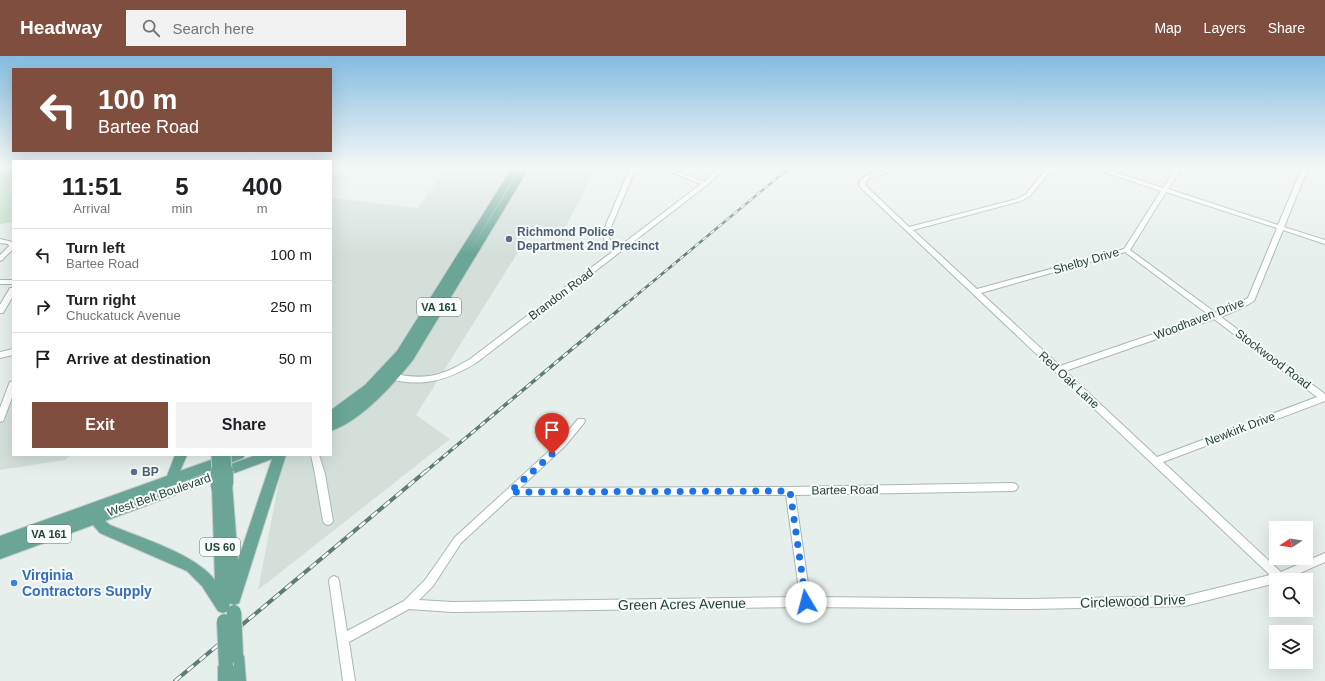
<!DOCTYPE html>
<style>
:root{--surface:#fff;--page:#f2f2f2;--text:#202124;--muted:#757577;--line:#e0e0e0;--accent:#7f4e3f}
body{margin:0;font-family:Arial,sans-serif;background:var(--page);color:var(--text);height:100vh;display:flex;flex-direction:column;font-size:15px;white-space:nowrap}
*{box-sizing:border-box;margin:0}
p{font-size:13px;color:var(--muted)}
.icon{flex:none;width:22px;height:22px;fill:none;stroke:currentColor;stroke-width:2;stroke-linecap:round;stroke-linejoin:round}
.map{position:relative;flex:1;overflow:hidden}
.details{position:absolute;left:12px;top:104px;width:320px;height:296px;display:flex;flex-direction:column;background:var(--surface);border-radius:0px;box-shadow:0 4px 16px #0002}
.details>*{flex:none}
.top-card{position:absolute;left:12px;top:12px;width:320px;height:84px;border-radius:0px;box-shadow:0 4px 16px #0002;background:#7f4e3f;color:#fff;overflow:hidden}
.needle{width:26px;rotate:258deg}
.fabs{position:absolute;left:1269px;top:465px;display:grid;gap:8px}
.fabs a{display:grid;place-items:center;width:44px;height:44px;border-radius:0px;background:var(--surface);box-shadow:0 4px 16px #0002;font-size:20px}
.pin{position:absolute;display:grid;place-items:center;width:34px;height:34px;color:#fff;margin:-41px -17px;border-radius:50% 50% 50% 0;rotate:-45deg;box-shadow:0 0 4px #0007}
.pin .icon{rotate:45deg}
.me{position:absolute;width:44px;margin:-22px;rotate:352deg;stroke-linejoin:round;filter:drop-shadow(0 0 3px #0008)}
.turn{display:flex;align-items:center;gap:14px;height:84px;padding:0 20px;font-size:18px}
.turn .icon{width:52px;height:52px;stroke-width:2.5}
.turn b{display:block;font-size:28px;line-height:34px}
.eta{display:flex;justify-content:space-evenly;align-items:center;height:68px;text-align:center}
.eta b{font-size:24px;font-weight:700;line-height:28px}
.button{display:flex;gap:8px;margin-top:auto;padding:8px 20px}
.button a{flex:1;height:46px;border-radius:0px;background:var(--accent);color:#fff;font-size:16px;font-weight:700;line-height:46px;text-align:center}
.button a+a{background:var(--page);color:var(--text)}
ul{padding:0;list-style:none}
li{display:flex;align-items:center;gap:12px;height:52px;padding:0 20px;border-top:1px solid var(--line)}
li div{flex:1}
li b{display:block;font-size:15px}
li em{font-style:normal}
header{display:flex;align-items:center;gap:24px;box-sizing:border-box;height:56px;padding:0 20px;background:var(--accent);color:#fff}
header strong{font-size:19px}
nav{display:flex;gap:22px;margin-inline-start:auto;font-size:14px}
.search{width:280px;height:36px;background:var(--page);display:flex;align-items:center;gap:10px;box-sizing:border-box;padding:0 14px;border-radius:0px;color:var(--muted);font-size:15px}
.map>svg:first-child{display:block}
.built{fill:#d4dfda}
.green{fill:#bfe0c8}
.lines{fill:none;stroke-linecap:round;stroke-linejoin:round}
.minor-casing{stroke:#a8b8b2;stroke-width:2}
.major-casing{stroke:#c2cac8;stroke-width:2}
.minor{fill:#fff;fill-rule:evenodd}
.major{fill:#6aa596;fill-rule:evenodd}
.rail-far2-casing{stroke:#5f7d75;stroke-width:2.5}
.rail-far1-casing{stroke:#5f7d75;stroke-width:3.5}
.rail-casing{stroke:#5f7d75;stroke-width:4}
.rail-far2{stroke:#f7fbf9;stroke-width:1.5;stroke-dasharray:5;stroke-linecap:butt}
.rail-far1{stroke:#f7fbf9;stroke-width:2;stroke-dasharray:6;stroke-linecap:butt}
.rail{stroke:#f7fbf9;stroke-width:2.5;stroke-dasharray:8;stroke-linecap:butt}
.major-bridge-far1-casing{stroke:#c2cac8;stroke-width:13;stroke-linecap:butt}
.major-bridge-casing{stroke:#c2cac8;stroke-width:16;stroke-linecap:butt}
.major-bridge-far1{stroke:#6aa596;stroke-width:11}
.major-bridge{stroke:#6aa596;stroke-width:14}
.route{stroke:#1a73e8;stroke-width:7;stroke-dasharray:0 12.6}
.service-dot{fill:#5c6f8a;stroke:#f7fbf9;stroke-width:1.5}
.shop-dot{fill:#3f7fe0;stroke:#f7fbf9;stroke-width:1.5}
.labels{text-anchor:middle;dominant-baseline:central;stroke-width:4;stroke-linejoin:round;paint-order:stroke}
.shield{fill:#f7fbf9;stroke:#637a73;stroke-width:1}
.shield-label{font-size:11px;font-weight:bold;fill:#24423a}
.service-label{font-size:12px;font-weight:bold;fill:#4e5e75;stroke:#f7fbf9;text-anchor:start}
.street-label{font-size:12px;fill:#24423a;stroke:#f7fbf9}
.near-shop-label{font-size:14px;font-weight:bold;fill:#366cbe;stroke:#f7fbf9;text-anchor:start}
.near-street-label{font-size:14px;fill:#24423a;stroke:#f7fbf9}
</style>
<header>
<strong>Headway</strong>
<div class="search"><svg class="icon" aria-label="search" viewBox="0 0 24 24"><circle cx="10" cy="10" r="6"/><path d="M15 15l6 6"/></svg>Search here</div>
<nav><a>Map</a><a>Layers</a><a>Share</a></nav>
</header>
<div class="map">
<svg width="1325" height="625" viewBox="0 0 1325 625">
<rect width="100%" height="100%" fill="#e6efeb"/>
<g class="built">
<polygon points="447,112 596,112 561,180 530,177 416,359 450,383 258,534 284,399 331,399 331,144 333,142 418,152"/>
<polygon points="13,328 13,399 70,399 65,404 0,414 0,363"/>
</g>
<polygon class="green" points="0,112 13,112 13,166 0,168"/>
<g class="lines">
<g class="minor-casing">
<g id="minor">
<path d="M630 112H636L608 178 610 184 620 190 701 128 660 112H668L704 126 719 112H725L707 129 476 307C446 325 421 332 386 322L385 320 389 317C424 324 439 322 470 303L616 193 605 186 602 178Z"/>
<path d="M895 112H904L869 122 865 126 866 130 909 171 1017 143 1026 138 1047 112H1053L1030 140 1021 145 913 174 977 233 1124 193 1161 135 1095 113 1094 112H1103L1163 132 1176 112H1182L1168 133 1278 169 1302 112H1308L1284 171 1325 184V188L1283 174 1254 245 1244 251 1221 261 1325 338V345L1163 406 1281 516 1325 497V506L1284 524H1276V527L1185 550 1029 553 806 551 452 556 409 553 349 586 355 625H343L329 525 330 522 334 520 338 522 339 525 347 575 404 545 425 524 455 481 559 386 578 363H584L585 365 584 367 565 390 520 432 790 431 1013 427 1016 428 1018 431 1016 434 1013 435 795 439 810 541 1029 543 1185 540 1270 519 860 131 859 126 865 120ZM1166 136 1277 172 1248 242 1238 247 1216 257 1130 194ZM1125 196 1209 259 1060 310 981 237ZM1214 263 1317 341 1157 401 1065 315ZM786 439 800 541 452 546 419 544 433 530 461 487 512 440Z"/>
<polygon points="0,183 13,186 13,193 2,204 0,205 0,199 9,190 8,188 0,187"/>
<rect x="0" y="224" width="13" height="4"/>
<polygon points="10,232 13,232 13,240 3,257 0,257 0,249"/>
<polygon points="13,293 13,299 0,302 0,296"/>
<polygon points="13,325 13,339 4,363 3,365 0,366 0,352 9,328 10,326"/>
<polygon points="311,399 319,399 325,418 333,465 331,468 328,469 325,468 323,465 315,418"/>
</g>
</g>
<g class="major-casing">
<g id="major">
<path d="M512 112H520L470 195 521 112H529L413 304C394 328 361 365 331 375V354L365 329 397 295Z"/>
<path d="M175 399H187L180 415 225 399H245L243 402 179 427 256 399H286L239 547 234 549 230 547 228 555 223 557 218 555 202 530 187 515 100 477 93 469 0 503V480L167 420ZM272 403 238 504 232 428 230 424 226 423 222 424 220 427H214L212 431 215 524C195 498 141 482 110 469L105 465Z"/>
<polygon points="236,593 241,595 244,600 246,625 218,625 218,610 221,605 226,602 229,603 231,595"/>
</g>
</g>
<use href="#minor" class="minor"/>
<use href="#major" class="major"/>
<g class="rail-far2-casing">
<polyline id="rail-far2" points="626,248 789,112"/>
</g>
<g class="rail-far1-casing">
<polyline id="rail-far1" points="425,416 627,247"/>
</g>
<g class="rail-casing">
<polyline id="rail" points="175,625 426,415"/>
</g>
<use href="#rail-far2" class="rail-far2"/>
<use href="#rail-far1" class="rail-far1"/>
<use href="#rail" class="rail"/>
<g class="major-bridge-far1-casing">
<g id="major-bridge-far1">
<polyline points="217,399 218,416"/>
<polyline points="225,399 226,416"/>
</g>
</g>
<g class="major-bridge-casing">
<g id="major-bridge">
<polyline points="218,415 218,431"/>
<polyline points="226,415 226,428"/>
<polyline points="234,556 236,600"/>
<polyline points="224,565 226,610"/>
</g>
</g>
<use href="#major-bridge-far1" class="major-bridge-far1"/>
<use href="#major-bridge" class="major-bridge"/>
</g>
<linearGradient id="sky" x2="0" y2="1"><stop stop-color="#84bce0"/><stop offset="0.56" stop-color="#f4f8f6"/><stop offset="1" stop-color="#f4f8f6" stop-opacity="0"/></linearGradient>
<rect width="1325" height="199" fill="url(#sky)"/>
<g class="lines">
<polyline class="route" points="552,398 510,436 790,435 806,546"/>
</g>
<g class="service-dot">
<circle cx="509" cy="183" r="4"/>
<circle cx="134" cy="416" r="4"/>
</g>
<circle class="shop-dot" cx="14" cy="527" r="4"/>
<g class="labels">
<g class="shield">
<rect x="417" y="242" width="44" height="18" rx="3"/>
<rect x="27" y="469" width="44" height="18" rx="3"/>
<rect x="200" y="482" width="40" height="18" rx="3"/>
</g>
<g class="shield-label">
<text x="439" y="251">VA 161</text>
<text x="49" y="478">VA 161</text>
<text x="220" y="491">US 60</text>
</g>
<g class="service-label">
<text x="517" y="176">Richmond Police<tspan x="517" dy="14">Department 2nd Precinct</tspan></text>
<text x="142" y="416">BP</text>
</g>
<g class="street-label">
<text transform="translate(1086 205) rotate(-16)">Shelby Drive</text>
<text transform="translate(561 238) rotate(-37)">Brandon Road</text>
<text transform="translate(1199 263) rotate(-21)">Woodhaven Drive</text>
<text transform="translate(1273 303) rotate(37)">Stockwood Road</text>
<text transform="translate(1069 324) rotate(43)">Red Oak Lane</text>
<text transform="translate(1240 373) rotate(-21)">Newkirk Drive</text>
<text transform="translate(845 434) rotate(-1)">Bartee Road</text>
<text transform="translate(159 439) rotate(-19)">West Belt Boulevard</text>
</g>
<g class="near-shop-label">
<text x="22" y="519">Virginia<tspan x="22" dy="16">Contractors Supply</tspan></text>
</g>
<g class="near-street-label">
<text transform="translate(1133 545) rotate(-2)">Circlewood Drive</text>
<text transform="translate(682 548) rotate(-1)">Green Acres Avenue</text>
</g>
</g>
</svg>
<div class="fabs">
<a><svg class="needle" viewBox="-14 -14 28 28"><path d="M0-13l5 13h-10z" fill="#e53935"/><path d="M0 13l5-13h-10z" fill="#757577"/></svg></a>
<a><svg class="icon" aria-label="search" viewBox="0 0 24 24"><circle cx="10" cy="10" r="6"/><path d="M15 15l6 6"/></svg></a>
<a><svg class="icon" aria-label="layers" viewBox="0 0 24 24"><path d="M12 4l9 5-9 5-9-5zM3 14l9 5 9-5"/></svg></a>
</div>
<div class="pin" style="left:552px;top:398px;background:#d93025"><svg class="icon" aria-label="arrive" viewBox="0 0 24 24"><path d="M6 21V4h12l-3 4 3 4H6"/></svg></div>
<svg class="me" style="left:806px;top:546px" viewBox="-20 -20 40 40"><circle r="19" fill="#fff"/><path d="M0-13L10 11 0 6-10 11z" fill="#1a73e8"/></svg>
<div class="top-card">
<div class="turn"><svg class="icon" aria-label="left" viewBox="0 0 24 24"><path d="M17 20v-9H6M10 6l-5 5 5 5"/></svg><div><b>100 m</b>Bartee Road</div></div>
</div>
<section class="details">
<div class="eta">
<div><b>11:51</b><p>Arrival</p></div>
<div><b>5</b><p>min</p></div>
<div><b>400</b><p>m</p></div>
</div>
<ul>
<li><svg class="icon" aria-label="left" viewBox="0 0 24 24"><path d="M17 20v-9H6M10 6l-5 5 5 5"/></svg><div><b>Turn left</b><p>Bartee Road</p></div><em>100 m</em></li>
<li><svg class="icon" aria-label="right" viewBox="0 0 24 24"><path d="M7 20v-9h11M14 6l5 5-5 5"/></svg><div><b>Turn right</b><p>Chuckatuck Avenue</p></div><em>250 m</em></li>
<li><svg class="icon" aria-label="arrive" viewBox="0 0 24 24"><path d="M6 21V4h12l-3 4 3 4H6"/></svg><div><b>Arrive at destination</b></div><em>50 m</em></li>
</ul>
<div class="button"><a>Exit</a><a>Share</a></div>
</section>
</div>
